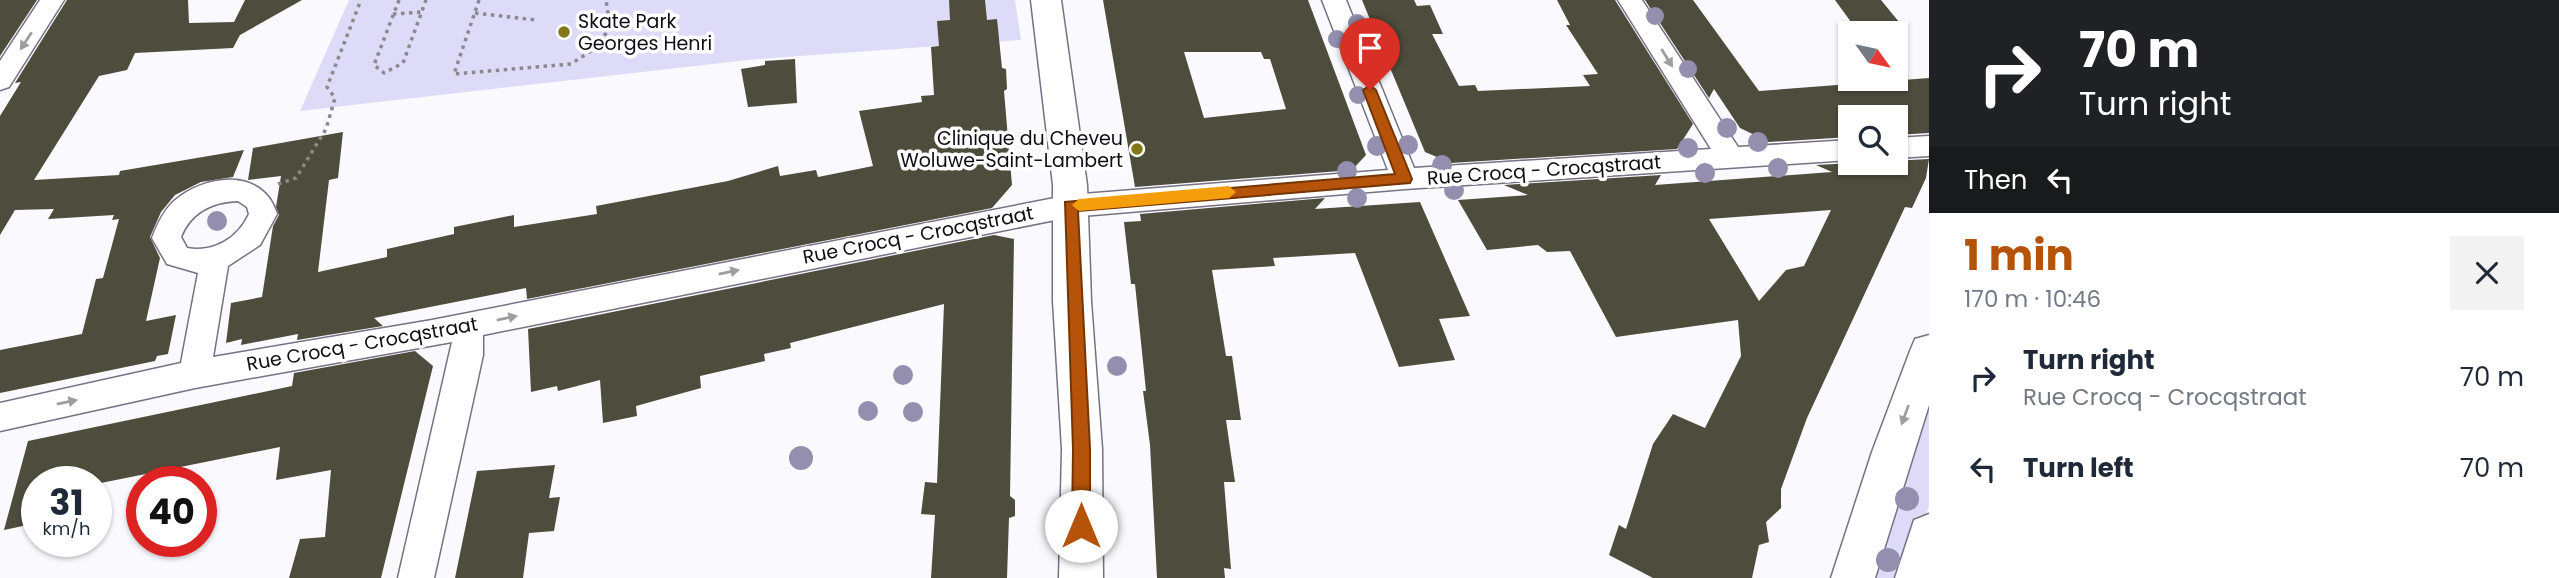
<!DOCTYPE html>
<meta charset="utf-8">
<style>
:root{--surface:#fff;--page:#f2f2f3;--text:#1f2937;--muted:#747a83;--accent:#b45309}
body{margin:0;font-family:Poppins,sans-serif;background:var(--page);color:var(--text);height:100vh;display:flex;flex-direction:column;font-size:26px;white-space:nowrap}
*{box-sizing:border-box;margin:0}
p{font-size:23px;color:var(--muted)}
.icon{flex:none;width:38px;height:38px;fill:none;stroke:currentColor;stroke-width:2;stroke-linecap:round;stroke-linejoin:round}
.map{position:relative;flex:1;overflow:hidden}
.sheet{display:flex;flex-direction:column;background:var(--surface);width:630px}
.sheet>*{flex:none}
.hud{background:#202124;color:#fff;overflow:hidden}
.needle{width:46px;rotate:123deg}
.buttons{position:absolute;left:1838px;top:21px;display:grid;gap:14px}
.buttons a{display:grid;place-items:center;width:70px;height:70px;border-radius:0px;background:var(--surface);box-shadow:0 2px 5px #0004;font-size:35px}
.speed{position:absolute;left:21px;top:466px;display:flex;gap:14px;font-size:35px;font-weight:700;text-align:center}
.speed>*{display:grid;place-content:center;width:91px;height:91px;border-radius:50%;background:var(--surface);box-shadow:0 2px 5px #0004;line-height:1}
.speed small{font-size:18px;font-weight:400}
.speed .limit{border:10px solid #d22;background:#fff;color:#111}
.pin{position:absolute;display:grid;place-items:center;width:60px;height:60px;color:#fff;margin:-72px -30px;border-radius:50% 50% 50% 0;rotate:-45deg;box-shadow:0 0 7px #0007}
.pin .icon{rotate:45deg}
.me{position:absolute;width:77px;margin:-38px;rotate:0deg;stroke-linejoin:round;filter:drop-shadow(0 0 5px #0008)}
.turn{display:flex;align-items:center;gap:24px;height:147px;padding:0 35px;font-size:32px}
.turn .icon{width:91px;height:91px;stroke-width:2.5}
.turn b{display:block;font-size:49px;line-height:60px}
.then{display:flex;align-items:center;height:66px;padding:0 35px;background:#0003;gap:14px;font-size:26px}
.round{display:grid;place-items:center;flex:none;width:74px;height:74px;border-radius:0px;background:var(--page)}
.head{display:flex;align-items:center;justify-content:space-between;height:119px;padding:0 35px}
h1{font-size:42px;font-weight:700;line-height:52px;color:var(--accent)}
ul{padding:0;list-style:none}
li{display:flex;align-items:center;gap:21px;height:91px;padding:0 35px}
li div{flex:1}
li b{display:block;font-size:26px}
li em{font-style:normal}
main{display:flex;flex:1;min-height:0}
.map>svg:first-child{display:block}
.green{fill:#dedbf9}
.building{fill:#4e4c3c;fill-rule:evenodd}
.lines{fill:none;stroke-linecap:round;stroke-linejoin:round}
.minor-casing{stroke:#747283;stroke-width:3}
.tertiary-casing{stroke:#747283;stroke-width:3}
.path{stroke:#8a898f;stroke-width:3.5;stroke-dasharray:3.5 4.5;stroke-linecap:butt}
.minor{fill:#fff;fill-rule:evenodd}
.tertiary{fill:#fff;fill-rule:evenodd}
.tree{fill:#948fae}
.oneway{fill:#9e9ea1}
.route{fill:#b45309;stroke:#753606;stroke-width:2}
.slow{fill:#f59e0b}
.poi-dot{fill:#82771a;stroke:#fff;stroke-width:2.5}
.labels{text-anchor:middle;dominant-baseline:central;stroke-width:7;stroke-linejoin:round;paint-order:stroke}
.poi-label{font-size:19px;fill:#0d0c13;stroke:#fff;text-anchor:start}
.street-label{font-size:19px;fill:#0d0c13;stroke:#fff}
</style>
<main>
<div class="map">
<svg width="1929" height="578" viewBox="0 0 1929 578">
<rect width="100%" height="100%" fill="#fafafe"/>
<g class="green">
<polygon points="349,0 1015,0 1021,40 757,59 300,111"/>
<polygon points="1929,394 1929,506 1905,578 1859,578"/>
</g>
<g class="building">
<polygon points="0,0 37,0 0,56"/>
<polygon points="67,0 188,0 189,23 234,22 245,0 302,0 240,35 233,48 135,53 127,70 99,76 34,180 119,175 120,171 244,150 233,177 201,182 175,195 161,212 150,237 160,258 146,321 176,315 168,354 157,356 155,361 0,393 0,350 82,334 96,279 103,278 119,219 112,220 114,215 48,219 54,209 15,210 0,235 0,116 21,82 15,83"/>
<polygon points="949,0 985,0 987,20 997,19 1002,68 1006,69 1007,89 1004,91 1012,185 992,208 527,299 526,288 374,318 383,326 297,340 298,334 241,345 242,339 226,343 231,303 262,297 273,226 279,215 276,207 281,176 248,180 253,148 343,132 338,178 329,180 318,272 387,257 387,249 454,234 454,227 514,215 514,227 597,214 596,206 728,181 778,166 780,176 816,170 818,177 873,166 859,111 922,102 921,96 934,95 931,47 939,46 937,21 950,20"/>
<path d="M1103 0H1308L1366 155 1352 170 1135 187ZM1184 52H1261L1264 59H1270L1286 109 1204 118Z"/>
<polygon points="1362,0 1414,0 1417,6 1430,5 1443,34 1432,34 1459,86 1475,85 1478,91 1590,86 1583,75 1598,74 1566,25 1570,25 1557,0 1615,0 1693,124 1677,149 1451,163 1425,152"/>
<polygon points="1645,0 1693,0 1759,91 1929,78 1929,133 1895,135 1895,117 1850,117 1850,137 1769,142 1740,128 1714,89 1709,98"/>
<polygon points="1835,0 1881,0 1908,33 1859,33"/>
<polygon points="795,59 797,103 748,107 741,69 765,65 765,61"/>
<path d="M1929 159 1926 178 1912 208 1905 207 1807 418 1781 489V508L1766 522 1769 542 1759 545 1752 578H1653L1609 555 1619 525 1626 529 1653 444 1673 414 1705 428 1741 356 1738 320 1616 337 1570 251 1547 252 1538 245 1487 250 1458 200 1528 195 1504 185 1661 175 1655 185 1832 172 1816 165ZM1831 210 1804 266 1786 270 1759 301 1709 219Z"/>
<polygon points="1325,198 1315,209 1420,202 1470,316 1439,319 1455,360 1399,367 1355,253 1273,258 1275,266 1212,270 1226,356 1232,356 1241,420 1226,420 1235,482 1224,482 1231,569 1224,568 1225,578 1157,578 1150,445 1143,391 1146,391 1135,284 1131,284 1124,222 1141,221 1140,214"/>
<polygon points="994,235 1014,239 1010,496 1015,500 1015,516 1009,518 1007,578 931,578 935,515 921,514 925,482 937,483 944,304 790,343 791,348 764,354 765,361 700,376 701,388 636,406 637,416 603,423 600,380 558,391 557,386 531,392 528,329"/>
<polygon points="415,351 433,366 381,578 289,578 300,539 325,537 331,470 276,480 280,447 96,484 96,481 37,481 37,523 4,530 28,441 292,386 294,373"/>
<polygon points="555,465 549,498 560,497 554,531 529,533 523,578 455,578 477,471"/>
</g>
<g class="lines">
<g class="minor-casing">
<g id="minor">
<polygon points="40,0 64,0 9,87 0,90 0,61"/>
<path d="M1322 0H1346L1414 168 1711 149 1618 0H1642L1738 147 1850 140V160L1405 189 1070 217 483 335V355L434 578H398L452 342 195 388 0 431V403L181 363 198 273 167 264 152 238C157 225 163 211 174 201 205 174 263 167 277 214L260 245 228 266 213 357 432 320 1070 195 1388 170ZM238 201 247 207 249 214C238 238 214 253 187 248L181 237C191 212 212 202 238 201Z"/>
<polygon points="1929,136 1929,156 1895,158 1895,138"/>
</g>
</g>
<g class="tertiary-casing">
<g id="tertiary">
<polygon points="1031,0 1061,0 1087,185 1091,301 1102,449 1103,578 1059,578 1062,449 1053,301 1053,185"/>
<polygon points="1929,335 1929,405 1875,578 1831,578 1872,452 1910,351 1915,339"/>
<polygon points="1929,514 1929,578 1895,578 1914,520"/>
</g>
</g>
<g class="path">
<polyline points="399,0 374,65 384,73 403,63 426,0"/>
<polyline points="479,0 454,74 571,64 597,47 610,27 606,0"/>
<polyline points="475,13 536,20"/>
<polyline points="393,14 422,12"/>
<polyline points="278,184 296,178 326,129 335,98 327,87 361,0"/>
</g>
<use href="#minor" class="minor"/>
<use href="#tertiary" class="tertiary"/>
</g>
<g class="tree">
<circle cx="1655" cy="16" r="9"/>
<circle cx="1357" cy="23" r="9"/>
<circle cx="1337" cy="39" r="9"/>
<circle cx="1688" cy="69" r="9"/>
<circle cx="1376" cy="71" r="9"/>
<circle cx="1358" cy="95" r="9"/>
<circle cx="1727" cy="128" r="10"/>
<circle cx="1758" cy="142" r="10"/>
<circle cx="1408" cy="145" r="10"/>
<circle cx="1377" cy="146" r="10"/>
<circle cx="1688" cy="148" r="10"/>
<circle cx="1442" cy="165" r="10"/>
<circle cx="1778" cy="168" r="10"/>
<circle cx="1347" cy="171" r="10"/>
<circle cx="1705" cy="173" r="10"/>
<circle cx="1454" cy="190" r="10"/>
<circle cx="1357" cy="198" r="10"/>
<circle cx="217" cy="221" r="10"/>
<circle cx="1117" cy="366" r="10"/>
<circle cx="903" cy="375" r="10"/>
<circle cx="868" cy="411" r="10"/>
<circle cx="913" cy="412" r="10"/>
<circle cx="801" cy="458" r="12"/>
<circle cx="1907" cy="499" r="12"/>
<circle cx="1888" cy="560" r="12"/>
</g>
<defs><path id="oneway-solid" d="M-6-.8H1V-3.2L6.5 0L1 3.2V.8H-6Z" transform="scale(1.75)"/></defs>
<g class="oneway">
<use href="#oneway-solid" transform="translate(26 41) rotate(123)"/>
<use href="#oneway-solid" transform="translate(1667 58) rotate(58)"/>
<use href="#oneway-solid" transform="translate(729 272) rotate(-12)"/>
<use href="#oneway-solid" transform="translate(507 318) rotate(-12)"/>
<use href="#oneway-solid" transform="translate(67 402) rotate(-12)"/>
<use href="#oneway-solid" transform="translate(1905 415) rotate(110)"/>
</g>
<polygon class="route" points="1370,85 1376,90 1412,179 1410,183 1078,211 1090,449 1090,526 1088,533 1081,535 1075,533 1072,526 1073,449 1065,202 1395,174 1363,90"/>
<polygon class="slow" points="1229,186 1236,192 1229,198 1079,211 1072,205 1079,199"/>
<g class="poi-dot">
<circle cx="564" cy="32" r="7"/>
<circle cx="1137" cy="149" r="7"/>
</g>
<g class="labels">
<g class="poi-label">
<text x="578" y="21">Skate Park<tspan x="578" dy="22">Georges Henri</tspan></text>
<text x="1123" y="138" text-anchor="end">Clinique du Cheveu<tspan x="1123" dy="22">Woluwe-Saint-Lambert</tspan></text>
</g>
<g class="street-label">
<text transform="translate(1544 170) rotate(-4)">Rue Crocq - Crocqstraat</text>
<text transform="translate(918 235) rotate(-11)">Rue Crocq - Crocqstraat</text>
<text transform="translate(362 344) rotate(-10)">Rue Crocq - Crocqstraat</text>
</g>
</g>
</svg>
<div class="buttons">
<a><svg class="needle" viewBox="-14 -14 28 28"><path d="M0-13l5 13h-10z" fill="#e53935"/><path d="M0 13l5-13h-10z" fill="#747a83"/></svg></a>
<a><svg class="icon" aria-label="search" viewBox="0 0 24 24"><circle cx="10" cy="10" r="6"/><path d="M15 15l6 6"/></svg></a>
</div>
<div class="speed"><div>31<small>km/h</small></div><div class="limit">40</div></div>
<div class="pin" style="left:1370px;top:90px;background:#d93025"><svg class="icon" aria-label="arrive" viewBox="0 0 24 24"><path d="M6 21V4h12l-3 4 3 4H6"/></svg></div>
<svg class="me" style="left:1081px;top:526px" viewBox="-20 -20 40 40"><circle r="19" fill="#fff"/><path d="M0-13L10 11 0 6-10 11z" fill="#b45309"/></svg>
</div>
<section class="sheet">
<div class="hud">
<div class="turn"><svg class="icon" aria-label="right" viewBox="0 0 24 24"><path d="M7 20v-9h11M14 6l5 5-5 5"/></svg><div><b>70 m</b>Turn right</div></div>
<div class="then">Then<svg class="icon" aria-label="left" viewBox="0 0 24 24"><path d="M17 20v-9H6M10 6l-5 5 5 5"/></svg></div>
</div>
<div class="head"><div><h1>1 min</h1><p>170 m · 10:46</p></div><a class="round"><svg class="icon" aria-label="close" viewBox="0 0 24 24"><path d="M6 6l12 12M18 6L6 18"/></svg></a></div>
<ul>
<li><svg class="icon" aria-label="right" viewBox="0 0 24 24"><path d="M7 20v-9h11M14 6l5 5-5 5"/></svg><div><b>Turn right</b><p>Rue Crocq - Crocqstraat</p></div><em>70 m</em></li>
<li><svg class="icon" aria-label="left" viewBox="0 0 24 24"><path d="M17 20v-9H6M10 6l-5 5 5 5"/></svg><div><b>Turn left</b></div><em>70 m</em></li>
</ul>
</section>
</main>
